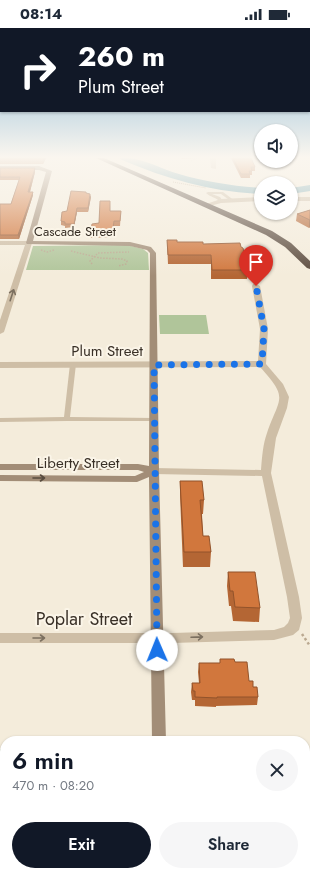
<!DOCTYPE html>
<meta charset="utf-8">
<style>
:root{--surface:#fff;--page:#f6f6f7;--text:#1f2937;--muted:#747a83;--accent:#111827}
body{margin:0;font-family:Jost,sans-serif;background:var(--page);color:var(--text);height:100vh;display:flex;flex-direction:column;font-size:15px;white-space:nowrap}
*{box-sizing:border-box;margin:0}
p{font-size:13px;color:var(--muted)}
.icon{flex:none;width:22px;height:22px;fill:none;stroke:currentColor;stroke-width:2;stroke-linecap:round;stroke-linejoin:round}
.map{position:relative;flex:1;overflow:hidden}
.side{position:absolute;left:0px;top:708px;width:310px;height:140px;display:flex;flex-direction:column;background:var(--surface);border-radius:16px 16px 0 0;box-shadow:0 1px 3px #0004}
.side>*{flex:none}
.top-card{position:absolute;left:0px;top:0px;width:310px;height:84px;box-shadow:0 1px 3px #0004;background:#111827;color:#fff;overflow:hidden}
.controls{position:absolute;left:254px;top:96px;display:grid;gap:8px}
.controls a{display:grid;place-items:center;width:44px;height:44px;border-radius:50%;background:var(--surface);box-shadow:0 1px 3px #0004;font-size:20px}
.pin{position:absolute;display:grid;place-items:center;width:34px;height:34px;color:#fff;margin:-41px -17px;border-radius:50% 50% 50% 0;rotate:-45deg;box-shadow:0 0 4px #0007}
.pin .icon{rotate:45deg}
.me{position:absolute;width:44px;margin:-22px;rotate:359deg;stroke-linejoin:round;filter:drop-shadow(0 0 3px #0008)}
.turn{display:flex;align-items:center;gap:14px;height:84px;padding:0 12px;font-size:18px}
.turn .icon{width:52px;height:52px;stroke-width:2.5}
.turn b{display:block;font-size:28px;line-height:34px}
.round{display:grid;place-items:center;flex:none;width:42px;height:42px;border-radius:21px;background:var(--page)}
.headline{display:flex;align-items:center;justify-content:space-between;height:68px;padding:0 12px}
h1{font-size:24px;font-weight:600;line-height:30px;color:var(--accent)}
.primary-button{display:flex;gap:8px;margin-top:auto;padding:8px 12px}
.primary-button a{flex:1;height:46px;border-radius:24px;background:var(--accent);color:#fff;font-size:16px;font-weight:600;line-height:46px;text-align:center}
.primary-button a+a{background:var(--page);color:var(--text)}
.status{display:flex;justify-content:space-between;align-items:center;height:28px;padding:0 20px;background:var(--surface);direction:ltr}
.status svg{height:11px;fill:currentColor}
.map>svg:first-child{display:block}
.green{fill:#b0c59a}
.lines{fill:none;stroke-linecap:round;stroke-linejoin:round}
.river{fill:#77a9b4;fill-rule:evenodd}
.path-far2{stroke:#baa890;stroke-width:1;stroke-dasharray:1 1;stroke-linecap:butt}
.path-far1{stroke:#baa890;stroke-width:1.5;stroke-dasharray:1.5 1.5;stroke-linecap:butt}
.path{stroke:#baa890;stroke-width:2.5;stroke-dasharray:2.5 2.5;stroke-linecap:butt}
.lane{fill:#cebea6;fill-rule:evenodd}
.street{fill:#cebea6;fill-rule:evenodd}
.secondary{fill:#a28d77;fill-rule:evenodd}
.highway{fill:#5b4b3e;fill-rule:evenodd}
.wall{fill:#b46634}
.shaded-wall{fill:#92532b}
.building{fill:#d1773d;stroke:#92532b}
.oneway{stroke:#7c7060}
.oneway2{stroke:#584c3f}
.route{stroke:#1a73e8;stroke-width:7;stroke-dasharray:0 12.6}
.labels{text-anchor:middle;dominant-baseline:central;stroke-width:4;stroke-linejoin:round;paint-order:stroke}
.far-street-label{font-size:13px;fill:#393027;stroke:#fbf5e8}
.street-label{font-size:15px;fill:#393027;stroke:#fbf5e8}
.near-street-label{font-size:18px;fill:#393027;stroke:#fbf5e8}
</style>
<div class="status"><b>08:14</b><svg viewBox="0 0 49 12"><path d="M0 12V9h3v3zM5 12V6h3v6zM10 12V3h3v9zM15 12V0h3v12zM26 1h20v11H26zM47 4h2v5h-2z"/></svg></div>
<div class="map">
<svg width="310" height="848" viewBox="0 0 310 848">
<rect width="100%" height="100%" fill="#f4ecdb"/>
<g class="green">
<polygon points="127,217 143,221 148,225 149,242 26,242 33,218"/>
<polygon points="159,287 206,287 209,306 160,306"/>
<polygon points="0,721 5,721 5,843 148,843 149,848 0,848"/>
</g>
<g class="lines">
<g class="river">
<path d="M120 130C140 128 160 141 179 146 206 154 233 158 261 160V166C212 164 167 151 122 132Z"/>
<polygon points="310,157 310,163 291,166 291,160"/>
</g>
<g class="path-far2">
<polyline points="191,133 197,130"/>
<polyline points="173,154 206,160"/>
</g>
<g class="path-far1">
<polyline points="41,222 47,224 54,222"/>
<polyline points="71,223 100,230 122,231 127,233 126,236 118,238"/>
<polyline points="92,236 90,233 98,225 129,224"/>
</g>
<polyline class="path" points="302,606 310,618"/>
<g class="lane">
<path d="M208 164H223L235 173 232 174 221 166H212L220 169 223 173 220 174C216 169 210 169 206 165Z"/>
<polygon points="73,334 76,336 70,389 154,390 156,391 157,392 156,393 67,393 0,394 0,390 64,389 70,336"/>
</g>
<g class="street">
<polygon points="210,130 216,130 216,141 211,140"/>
<polygon points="261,169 261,173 221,175 206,179 203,177 221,171"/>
<rect x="291" y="169" width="19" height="4"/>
<polygon points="0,213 29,213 32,215 4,304 0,306 0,292 25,217 0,217"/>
<path d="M253 256H256L260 258 268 301 266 336 283 356 289 369 287 380 276 410 271 445 299 569 302 590 299 602 293 607 274 612 172 615H0V605H172L274 602 284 599 288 595 290 590 287 569 262 448 154 446 149 443 154 440 261 442C262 429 263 416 267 405 280 368 289 371 260 339L0 340V334L258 333 260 301 252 258Z"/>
</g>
<g class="secondary">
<polygon points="0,138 39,138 52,143 33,213 130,214 151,219 156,225 159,443 166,713 152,713 149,449 137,454 0,453 0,447 135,448 144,444 138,442 0,442 0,436 138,436 149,438 150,225 147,222 130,218 27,216 26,215 46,144 39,142 0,142"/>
<rect x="152" y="843" width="16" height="5"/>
</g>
<polygon class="highway" points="96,130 104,130 272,203 291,215 310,233 310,241 307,240 285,219 266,207"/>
</g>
<g class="wall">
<polygon points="0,130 46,130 43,136 0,136"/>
<polygon points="181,130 196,130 182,131"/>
<polygon points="231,130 251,130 255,139 255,143 252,143 252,147 250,147 250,150 241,150"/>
<polygon points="0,140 35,140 35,144 30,164 33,167 19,211 0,211 0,176 11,176 19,152 0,152"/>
<polygon points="86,165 91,169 88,184 77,184 74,199 65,200 65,198 61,197 61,193"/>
<polygon points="310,182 310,199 309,200 296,193 297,186"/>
<polygon points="110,183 121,183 120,198 114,198 113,205 110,205 110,209 91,210 90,205"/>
<polygon points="167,212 177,214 241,219 248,242 247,251 211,251 211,236 168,236"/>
<polygon points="180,453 204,472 203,486 202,486 203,508 211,524 210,539 183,539 180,467"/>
<polygon points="228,544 260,580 259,594 233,593 231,578 229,578 227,558"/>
<polygon points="220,631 235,634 253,659 258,669 257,677 216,678 216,679 195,678 195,672 192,672 191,664 192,655 199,655 198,644 199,635 220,635"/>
<polygon points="305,737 308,757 306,768 305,768"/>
<polygon points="245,843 305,843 310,848 246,848"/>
</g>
<g class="shaded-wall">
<polygon points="44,130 46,130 43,136 43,133"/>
<polygon points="35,140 35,144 29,167 28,164"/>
<polygon points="33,164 33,167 19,211 18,207"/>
<polygon points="90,166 91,169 88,184 88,180"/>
<polygon points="77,180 77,184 74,199 74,196"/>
<polygon points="309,192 310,192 310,199 309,200"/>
</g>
<g class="building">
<polygon points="0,130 44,130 43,133 0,133"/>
<polygon points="233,130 251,130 255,139 251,139 252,143 249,143 250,146 241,146"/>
<polygon points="0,140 35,140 28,164 33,164 18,207 0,207 0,176 11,176 20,149 0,149"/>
<polygon points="71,163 86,164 86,165 90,166 88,180 77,180 74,196 65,196 65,194 61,193 62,184 67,183"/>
<polygon points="100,173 110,173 110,183 121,183 120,193 114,193 113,201 110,201 109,205 90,205 92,196 99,195"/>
<polygon points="310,182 310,192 297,186"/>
<polygon points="167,212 177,212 177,214 203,214 203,216 240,215 241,219 243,220 248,242 212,242 211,227 168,227"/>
<polygon points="180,453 202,453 204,472 200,472 203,508 209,508 211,524 184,524"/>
<polygon points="228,544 255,544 260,580 235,579 233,563 230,563"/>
<polygon points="220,631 234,631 235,634 247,634 249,653 253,653 253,659 257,659 258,669 217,669 217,670 195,669 195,663 193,663 192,655 200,655 199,635 220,635"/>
<polygon points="305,737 308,757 305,757"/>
<polygon points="305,827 310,827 310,848 248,848 248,843 305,843"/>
</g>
<defs><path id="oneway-shaft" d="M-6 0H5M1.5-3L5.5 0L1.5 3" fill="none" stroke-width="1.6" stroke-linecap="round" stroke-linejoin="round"/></defs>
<g class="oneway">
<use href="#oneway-shaft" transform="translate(12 267) rotate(-72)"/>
<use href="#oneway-shaft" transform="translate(197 609) rotate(-2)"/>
<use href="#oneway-shaft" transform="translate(39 610)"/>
</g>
<use class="oneway2" href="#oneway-shaft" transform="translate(39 450)"/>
<linearGradient id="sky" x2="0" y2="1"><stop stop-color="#7bb0d3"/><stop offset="0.52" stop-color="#faf6ef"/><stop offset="1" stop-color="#faf6ef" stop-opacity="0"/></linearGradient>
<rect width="310" height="248" fill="url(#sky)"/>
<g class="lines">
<polyline class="route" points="157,622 154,337 262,336 264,301 256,258"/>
</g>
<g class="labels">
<g class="far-street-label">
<text x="75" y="203">Cascade Street</text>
</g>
<g class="street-label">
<text x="107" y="323">Plum Street</text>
<text x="78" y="435">Liberty Street</text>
</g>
<g class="near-street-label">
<text x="84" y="591">Poplar Street</text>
</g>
</g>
</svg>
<div class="controls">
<a><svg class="icon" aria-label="sound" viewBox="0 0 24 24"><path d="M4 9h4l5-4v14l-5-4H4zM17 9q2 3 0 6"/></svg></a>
<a><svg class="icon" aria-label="layers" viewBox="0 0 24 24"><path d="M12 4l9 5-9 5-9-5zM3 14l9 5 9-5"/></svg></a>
</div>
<div class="pin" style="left:256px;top:258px;background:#d93025"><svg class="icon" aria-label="arrive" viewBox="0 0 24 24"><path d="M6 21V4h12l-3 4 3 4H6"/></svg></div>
<svg class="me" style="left:157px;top:622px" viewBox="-20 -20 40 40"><circle r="19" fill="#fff"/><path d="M0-13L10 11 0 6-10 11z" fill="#1a73e8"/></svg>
<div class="top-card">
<div class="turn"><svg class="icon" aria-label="right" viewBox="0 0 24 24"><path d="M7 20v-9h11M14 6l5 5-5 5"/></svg><div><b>260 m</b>Plum Street</div></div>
</div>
<section class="side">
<div class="headline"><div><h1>6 min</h1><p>470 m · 08:20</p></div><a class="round"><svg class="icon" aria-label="close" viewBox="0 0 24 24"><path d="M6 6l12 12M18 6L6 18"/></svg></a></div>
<div class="primary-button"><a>Exit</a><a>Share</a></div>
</section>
</div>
